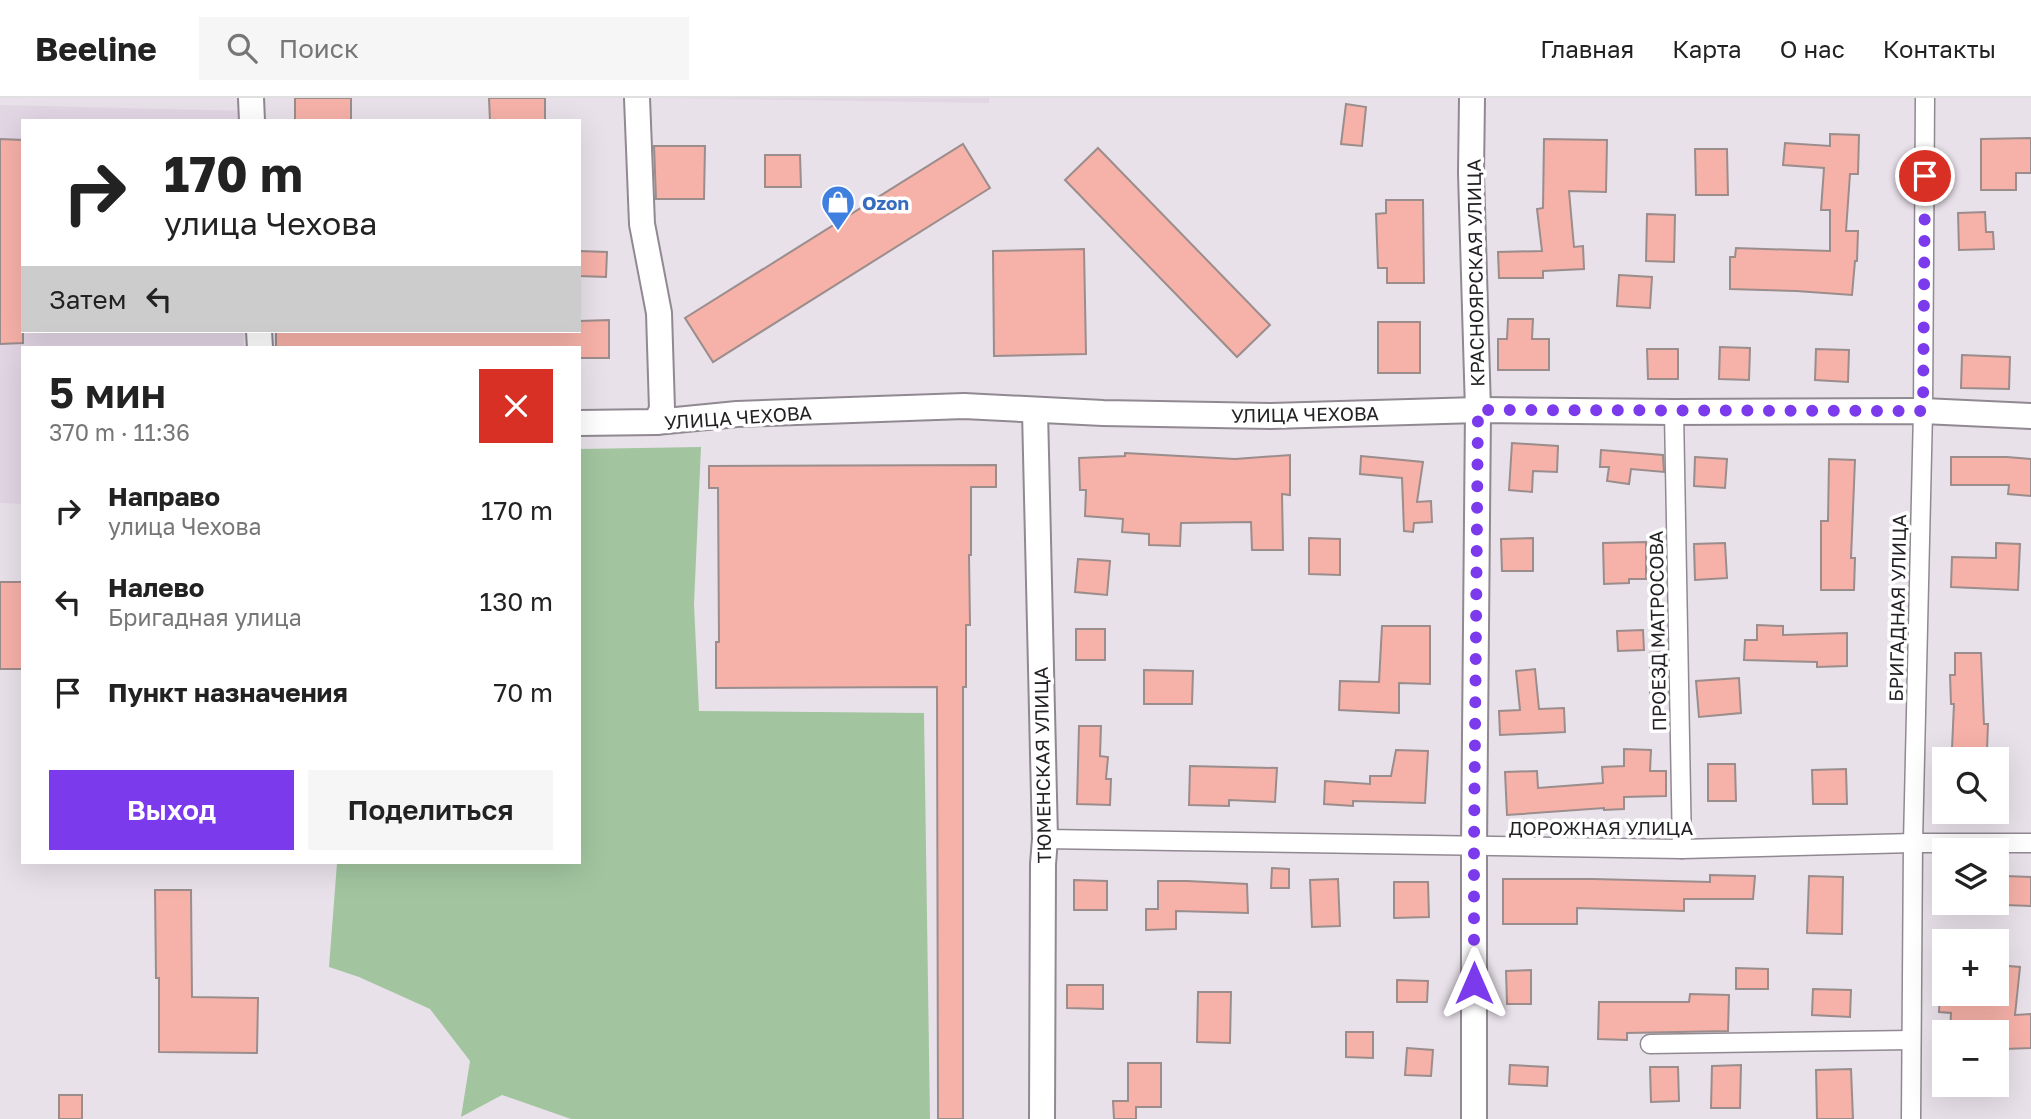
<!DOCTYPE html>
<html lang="ru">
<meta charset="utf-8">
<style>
:root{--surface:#fff;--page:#f6f6f6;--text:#222;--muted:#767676;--line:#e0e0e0;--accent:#7c3aed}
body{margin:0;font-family:"Golos Text",sans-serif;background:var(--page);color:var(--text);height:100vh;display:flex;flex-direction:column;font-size:26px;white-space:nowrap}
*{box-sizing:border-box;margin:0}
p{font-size:23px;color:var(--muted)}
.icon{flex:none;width:38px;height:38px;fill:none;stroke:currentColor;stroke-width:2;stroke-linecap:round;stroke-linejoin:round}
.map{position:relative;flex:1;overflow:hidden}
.panel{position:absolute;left:21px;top:248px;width:560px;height:518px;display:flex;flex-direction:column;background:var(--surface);border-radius:0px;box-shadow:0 7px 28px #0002}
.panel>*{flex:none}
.top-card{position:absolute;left:21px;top:21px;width:560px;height:214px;border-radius:0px;box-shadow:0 7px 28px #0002;background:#fff;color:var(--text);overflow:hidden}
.controls{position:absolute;left:1932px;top:649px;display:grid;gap:14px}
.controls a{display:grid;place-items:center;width:77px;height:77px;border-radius:0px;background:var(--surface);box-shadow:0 7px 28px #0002;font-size:35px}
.pin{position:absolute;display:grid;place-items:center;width:60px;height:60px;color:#fff;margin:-30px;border:4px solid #fff;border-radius:50%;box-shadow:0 2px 7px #0007}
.me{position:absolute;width:77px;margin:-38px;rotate:0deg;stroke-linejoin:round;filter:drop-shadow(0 0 5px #0008)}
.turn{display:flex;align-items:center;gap:24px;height:147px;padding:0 28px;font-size:32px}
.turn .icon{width:91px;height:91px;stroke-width:2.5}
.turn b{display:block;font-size:49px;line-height:60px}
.then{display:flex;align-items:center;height:66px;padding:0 28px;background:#0003;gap:14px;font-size:26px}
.round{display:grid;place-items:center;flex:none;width:74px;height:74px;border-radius:0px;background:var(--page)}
.headline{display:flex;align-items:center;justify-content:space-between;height:119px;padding:0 28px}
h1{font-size:42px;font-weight:600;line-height:52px}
.primary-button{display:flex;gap:14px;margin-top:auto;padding:14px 28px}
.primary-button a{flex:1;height:80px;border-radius:0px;background:var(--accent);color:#fff;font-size:28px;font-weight:600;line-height:80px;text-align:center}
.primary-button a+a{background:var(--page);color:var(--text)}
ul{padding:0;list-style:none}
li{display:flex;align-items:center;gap:21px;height:91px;padding:0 28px}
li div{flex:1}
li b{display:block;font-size:26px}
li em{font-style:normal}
header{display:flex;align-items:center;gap:42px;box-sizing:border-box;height:98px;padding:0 35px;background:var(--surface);border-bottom:2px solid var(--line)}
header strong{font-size:33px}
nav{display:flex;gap:38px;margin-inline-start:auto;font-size:24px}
.search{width:490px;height:63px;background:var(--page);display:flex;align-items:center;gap:18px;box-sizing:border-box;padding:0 24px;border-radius:0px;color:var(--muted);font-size:26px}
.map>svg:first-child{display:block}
.built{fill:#e2d5e4}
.green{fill:#a2c59f}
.building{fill:#f6b1a8;stroke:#9a8d8c;stroke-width:2}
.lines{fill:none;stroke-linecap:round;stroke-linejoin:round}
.street-casing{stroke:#908991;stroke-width:21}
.secondary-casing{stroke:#908991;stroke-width:28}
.street{stroke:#fff;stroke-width:18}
.secondary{stroke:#fff;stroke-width:24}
.route{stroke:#7c3aed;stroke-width:12;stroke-dasharray:0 21.6}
.labels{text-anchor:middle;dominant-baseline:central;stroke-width:7;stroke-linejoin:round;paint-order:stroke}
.shop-label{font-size:19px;font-weight:bold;fill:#366cbe;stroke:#fff;text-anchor:start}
.street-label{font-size:19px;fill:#242125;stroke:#fff}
</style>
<header>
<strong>Beeline</strong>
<div class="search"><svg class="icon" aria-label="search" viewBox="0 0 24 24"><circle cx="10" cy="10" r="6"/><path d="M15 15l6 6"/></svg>Поиск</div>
<nav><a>Главная</a><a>Карта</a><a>О нас</a><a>Контакты</a></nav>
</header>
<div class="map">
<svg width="2031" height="1021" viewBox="0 0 2031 1021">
<rect width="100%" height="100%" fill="#e9e1ea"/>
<g class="built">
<polygon points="661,0 989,0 989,5"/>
<polygon points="0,7 249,13 248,23 23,23 23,233 244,233 243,250 23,250 23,406 0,405"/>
</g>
<polygon class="green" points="701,349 694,506 699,613 924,615 930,1021 571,1021 502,997 461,1019 470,963 430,911 359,879 329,869 337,765 579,765 579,351"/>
<g class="building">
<rect x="295" y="0" width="56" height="23"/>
<polygon points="489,0 545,0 545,23 490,23"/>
<polygon points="1346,6 1366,9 1362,48 1341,46"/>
<polygon points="1830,36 1859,37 1858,76 1850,76 1846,133 1858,133 1857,163 1855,163 1852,197 1796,193 1730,191 1730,159 1735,159 1736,150 1830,153 1830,112 1821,112 1824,70 1783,67 1785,45 1830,48"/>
<polygon points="2031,40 2031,75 2016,75 2016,92 1981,92 1981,41"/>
<polygon points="0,41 23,42 23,245 0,246"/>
<polygon points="1544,41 1607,42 1606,94 1569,93 1574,149 1583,148 1584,171 1543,173 1543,180 1499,180 1498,154 1542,153 1537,111 1543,110"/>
<polygon points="963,46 990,90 713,264 685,220"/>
<polygon points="654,48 705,48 704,101 656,101"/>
<polygon points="1098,50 1270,227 1237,259 1065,82"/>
<polygon points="1695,51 1727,51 1728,97 1696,97"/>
<polygon points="765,57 800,57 801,89 765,89"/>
<polygon points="1386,102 1423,102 1424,185 1387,185 1387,170 1378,170 1376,116 1386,115"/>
<polygon points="1985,114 1986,134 1993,134 1994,151 1959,152 1958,115"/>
<polygon points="1647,116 1675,117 1674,164 1646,163"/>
<polygon points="1084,151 1086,256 994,258 993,153"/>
<polygon points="579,153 607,154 606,179 579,178"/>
<polygon points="1619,177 1652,179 1650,210 1617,208"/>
<polygon points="1508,221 1533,221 1532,241 1549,241 1549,272 1498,272 1498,241 1507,241"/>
<polygon points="609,222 609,260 579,260 579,250 276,250 276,233 579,233 579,223"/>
<rect x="1378" y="224" width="42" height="51"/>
<polygon points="1720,249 1750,250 1749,282 1719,281"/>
<polygon points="1647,251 1678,251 1678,281 1648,281"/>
<polygon points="1816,251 1849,252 1848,284 1815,282"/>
<polygon points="1962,257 2010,259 2009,291 1961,290"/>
<polygon points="1512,345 1558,348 1557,374 1533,373 1532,394 1509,392"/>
<polygon points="1601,352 1663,357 1664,374 1631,371 1629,386 1607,383 1609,369 1600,369"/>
<polygon points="1125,355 1235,361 1290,357 1290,397 1282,396 1283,452 1252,452 1251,424 1181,425 1180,448 1149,447 1149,436 1122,434 1123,421 1085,418 1086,392 1080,392 1079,360 1125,358"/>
<polygon points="1361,358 1423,364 1417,404 1431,403 1432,424 1414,425 1413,434 1404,433 1402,380 1360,376"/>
<polygon points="1695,359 1727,361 1725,390 1694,388"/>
<polygon points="1951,359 2007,359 2031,361 2031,398 2008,396 2009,387 1951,387"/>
<polygon points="1829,361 1855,362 1851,460 1855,460 1854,492 1821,492 1821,423 1828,423"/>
<polygon points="996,367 996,389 971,389 971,457 969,457 970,527 966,527 966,589 963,589 963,1021 938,1021 937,589 716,590 716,544 719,544 718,390 709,390 709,368"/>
<polygon points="1309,440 1340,441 1340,477 1309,476"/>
<polygon points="1533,440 1533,473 1502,473 1501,441"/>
<polygon points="1646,444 1646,481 1629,481 1629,485 1604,486 1603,445"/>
<polygon points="1725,445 1727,480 1695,482 1694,446"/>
<polygon points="1996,445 2020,446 2018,492 1951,489 1952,459 1996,460"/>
<polygon points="1078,461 1110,463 1107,497 1075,494"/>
<rect x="0" y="484" width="23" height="87"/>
<polygon points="1757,527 1783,528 1783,537 1847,535 1847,568 1817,569 1817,564 1744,562 1745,542 1757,542"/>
<polygon points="1382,528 1430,528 1430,586 1399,585 1399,615 1339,612 1340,583 1379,584"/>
<rect x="1076" y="531" width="29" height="31"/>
<polygon points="1643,532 1644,552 1618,553 1617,533"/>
<polygon points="1667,554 1668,599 1650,599 1650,555"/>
<polygon points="1955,555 1981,555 1984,626 1988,626 1987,652 1952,650 1954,606 1951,606 1950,577 1955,577"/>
<polygon points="1535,571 1539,611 1564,610 1565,634 1500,637 1499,613 1520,612 1516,573"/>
<polygon points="1144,572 1193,573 1192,606 1144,606"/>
<polygon points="1739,580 1741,615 1699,619 1696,583"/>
<polygon points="1079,628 1101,628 1100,658 1108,659 1106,681 1111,681 1110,707 1077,706"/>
<polygon points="1624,651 1651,652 1650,673 1666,673 1666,698 1624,699 1624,711 1604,712 1604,710 1507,717 1505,674 1537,673 1538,690 1603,685 1602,669 1624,668"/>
<polygon points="1396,652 1428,653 1425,705 1353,703 1353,708 1324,706 1325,683 1370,686 1370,678 1391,678"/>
<polygon points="1708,666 1735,666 1736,703 1708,703"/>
<polygon points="1190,668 1277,670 1275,704 1229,702 1229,708 1189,707"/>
<polygon points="1846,671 1847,706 1813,706 1812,672"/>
<polygon points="1272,770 1289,771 1289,790 1271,790"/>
<polygon points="1710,777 1755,778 1753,801 1684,801 1684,813 1577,810 1577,826 1503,826 1503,781 1593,781 1710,784"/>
<polygon points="1809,778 1843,779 1842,836 1807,835"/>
<polygon points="2006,778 2031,779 2031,808 2006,807"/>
<polygon points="1338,781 1340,828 1312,829 1310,782"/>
<polygon points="1074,782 1107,783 1107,812 1074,812"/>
<polygon points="1158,783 1187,783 1247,786 1248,815 1176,813 1176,831 1146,832 1146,811 1158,811"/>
<polygon points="1394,784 1428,784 1429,819 1394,820"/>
<polygon points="155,792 191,792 192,899 258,900 257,955 159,954 159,880 156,880"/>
<polygon points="1997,867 2020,869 2015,917 2031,916 2031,950 2005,951 2004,934 1950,934 1951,915 1939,914 1940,896 1997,896"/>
<polygon points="1736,870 1768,871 1768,891 1736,891"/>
<polygon points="1531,872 1531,906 1507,906 1506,873"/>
<polygon points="1397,882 1428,883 1427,904 1397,904"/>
<polygon points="1067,887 1103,887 1103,911 1067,910"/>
<polygon points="1813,891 1851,892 1850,919 1812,917"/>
<polygon points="1198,894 1231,894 1230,945 1197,944"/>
<polygon points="1690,896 1729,897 1728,933 1627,935 1627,942 1598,941 1599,904 1689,904"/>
<polygon points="1346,934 1373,934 1373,960 1346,959"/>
<polygon points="1407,950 1433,952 1431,978 1405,977"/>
<polygon points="1128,965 1161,965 1161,1009 1136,1009 1136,1021 1114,1021 1113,1003 1128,1003"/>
<polygon points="1510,967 1548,969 1547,988 1509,986"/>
<polygon points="1741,967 1740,1010 1711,1010 1712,968"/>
<polygon points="1650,969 1678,969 1679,1003 1651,1004"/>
<polygon points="1851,971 1853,1021 1817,1021 1816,972"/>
<rect x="59" y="997" width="23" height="24"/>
</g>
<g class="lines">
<g class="street-casing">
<g id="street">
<polyline points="1674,314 1682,751"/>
<polyline points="1045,741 1682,751 1913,745 2031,745"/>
<polyline points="1650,946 1911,942"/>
<polyline points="1911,1021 1913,745 1923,313 1925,0"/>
</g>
</g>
<g class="secondary-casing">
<g id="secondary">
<polyline points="251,0 252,23"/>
<polyline points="637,0 642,126 659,215 662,311 656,324"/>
<polyline points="1472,0 1471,75 1478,312 1474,748 1474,1021"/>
<polyline points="259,233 260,250"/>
<polyline points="1035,313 1045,741 1043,766 1042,1021"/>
<polyline points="579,325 656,324 737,316 964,308 1103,315 1271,318 1478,312 1674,314 1923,313 2031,318"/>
</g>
</g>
<use href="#street" class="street"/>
<use href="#secondary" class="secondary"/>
</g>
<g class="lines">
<polyline class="route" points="1474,885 1474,748 1478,312 1923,313 1925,78"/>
</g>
<defs>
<g id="shop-pin" transform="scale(1.75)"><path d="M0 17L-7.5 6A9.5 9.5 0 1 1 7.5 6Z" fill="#3f7fe0" stroke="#fff"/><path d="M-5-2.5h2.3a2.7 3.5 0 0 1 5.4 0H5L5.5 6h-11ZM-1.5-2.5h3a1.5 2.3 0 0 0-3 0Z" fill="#fff"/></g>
</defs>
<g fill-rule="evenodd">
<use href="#shop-pin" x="838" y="104"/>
</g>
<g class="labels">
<g class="shop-label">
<text x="862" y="104">Ozon</text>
</g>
<g class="street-label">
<text transform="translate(1475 175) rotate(-91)">КРАСНОЯРСКАЯ УЛИЦА</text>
<text transform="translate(1305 316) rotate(-1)">УЛИЦА ЧЕХОВА</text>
<text transform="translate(738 319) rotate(-4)">УЛИЦА ЧЕХОВА</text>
<text transform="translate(1897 510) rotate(-89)">БРИГАДНАЯ УЛИЦА</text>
<text transform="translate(1657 533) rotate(-91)">ПРОЕЗД МАТРОСОВА</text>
<text transform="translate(1042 667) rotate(-91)">ТЮМЕНСКАЯ УЛИЦА</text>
<text x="1601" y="729">ДОРОЖНАЯ УЛИЦА</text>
</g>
</g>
</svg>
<div class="controls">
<a><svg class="icon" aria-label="search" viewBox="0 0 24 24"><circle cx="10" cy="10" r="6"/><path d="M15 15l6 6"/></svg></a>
<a><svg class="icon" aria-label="layers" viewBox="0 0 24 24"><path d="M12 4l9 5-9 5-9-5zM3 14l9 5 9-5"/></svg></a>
<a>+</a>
<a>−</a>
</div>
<div class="pin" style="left:1925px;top:78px;background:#d93025"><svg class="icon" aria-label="arrive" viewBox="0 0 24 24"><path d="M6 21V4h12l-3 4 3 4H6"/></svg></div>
<svg class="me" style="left:1474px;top:885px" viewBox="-20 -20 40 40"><path d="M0-17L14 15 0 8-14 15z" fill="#7c3aed" stroke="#fff" stroke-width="4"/></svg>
<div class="top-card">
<div class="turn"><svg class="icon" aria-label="right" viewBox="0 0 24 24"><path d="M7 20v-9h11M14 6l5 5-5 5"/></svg><div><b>170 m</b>улица Чехова</div></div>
<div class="then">Затем<svg class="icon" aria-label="left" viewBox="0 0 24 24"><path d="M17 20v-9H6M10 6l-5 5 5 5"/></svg></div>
</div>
<section class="panel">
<div class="headline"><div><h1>5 мин</h1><p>370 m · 11:36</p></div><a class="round" style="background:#d93025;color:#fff"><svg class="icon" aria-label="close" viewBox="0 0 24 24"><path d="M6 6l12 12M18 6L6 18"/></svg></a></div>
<ul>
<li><svg class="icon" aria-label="right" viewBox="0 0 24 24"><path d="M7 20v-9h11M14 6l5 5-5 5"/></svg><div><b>Направо</b><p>улица Чехова</p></div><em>170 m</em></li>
<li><svg class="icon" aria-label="left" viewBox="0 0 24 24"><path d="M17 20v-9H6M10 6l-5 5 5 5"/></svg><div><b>Налево</b><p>Бригадная улица</p></div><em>130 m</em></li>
<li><svg class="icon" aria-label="arrive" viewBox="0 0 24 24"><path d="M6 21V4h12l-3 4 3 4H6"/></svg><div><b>Пункт назначения</b></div><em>70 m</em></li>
</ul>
<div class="primary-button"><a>Выход</a><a>Поделиться</a></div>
</section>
</div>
